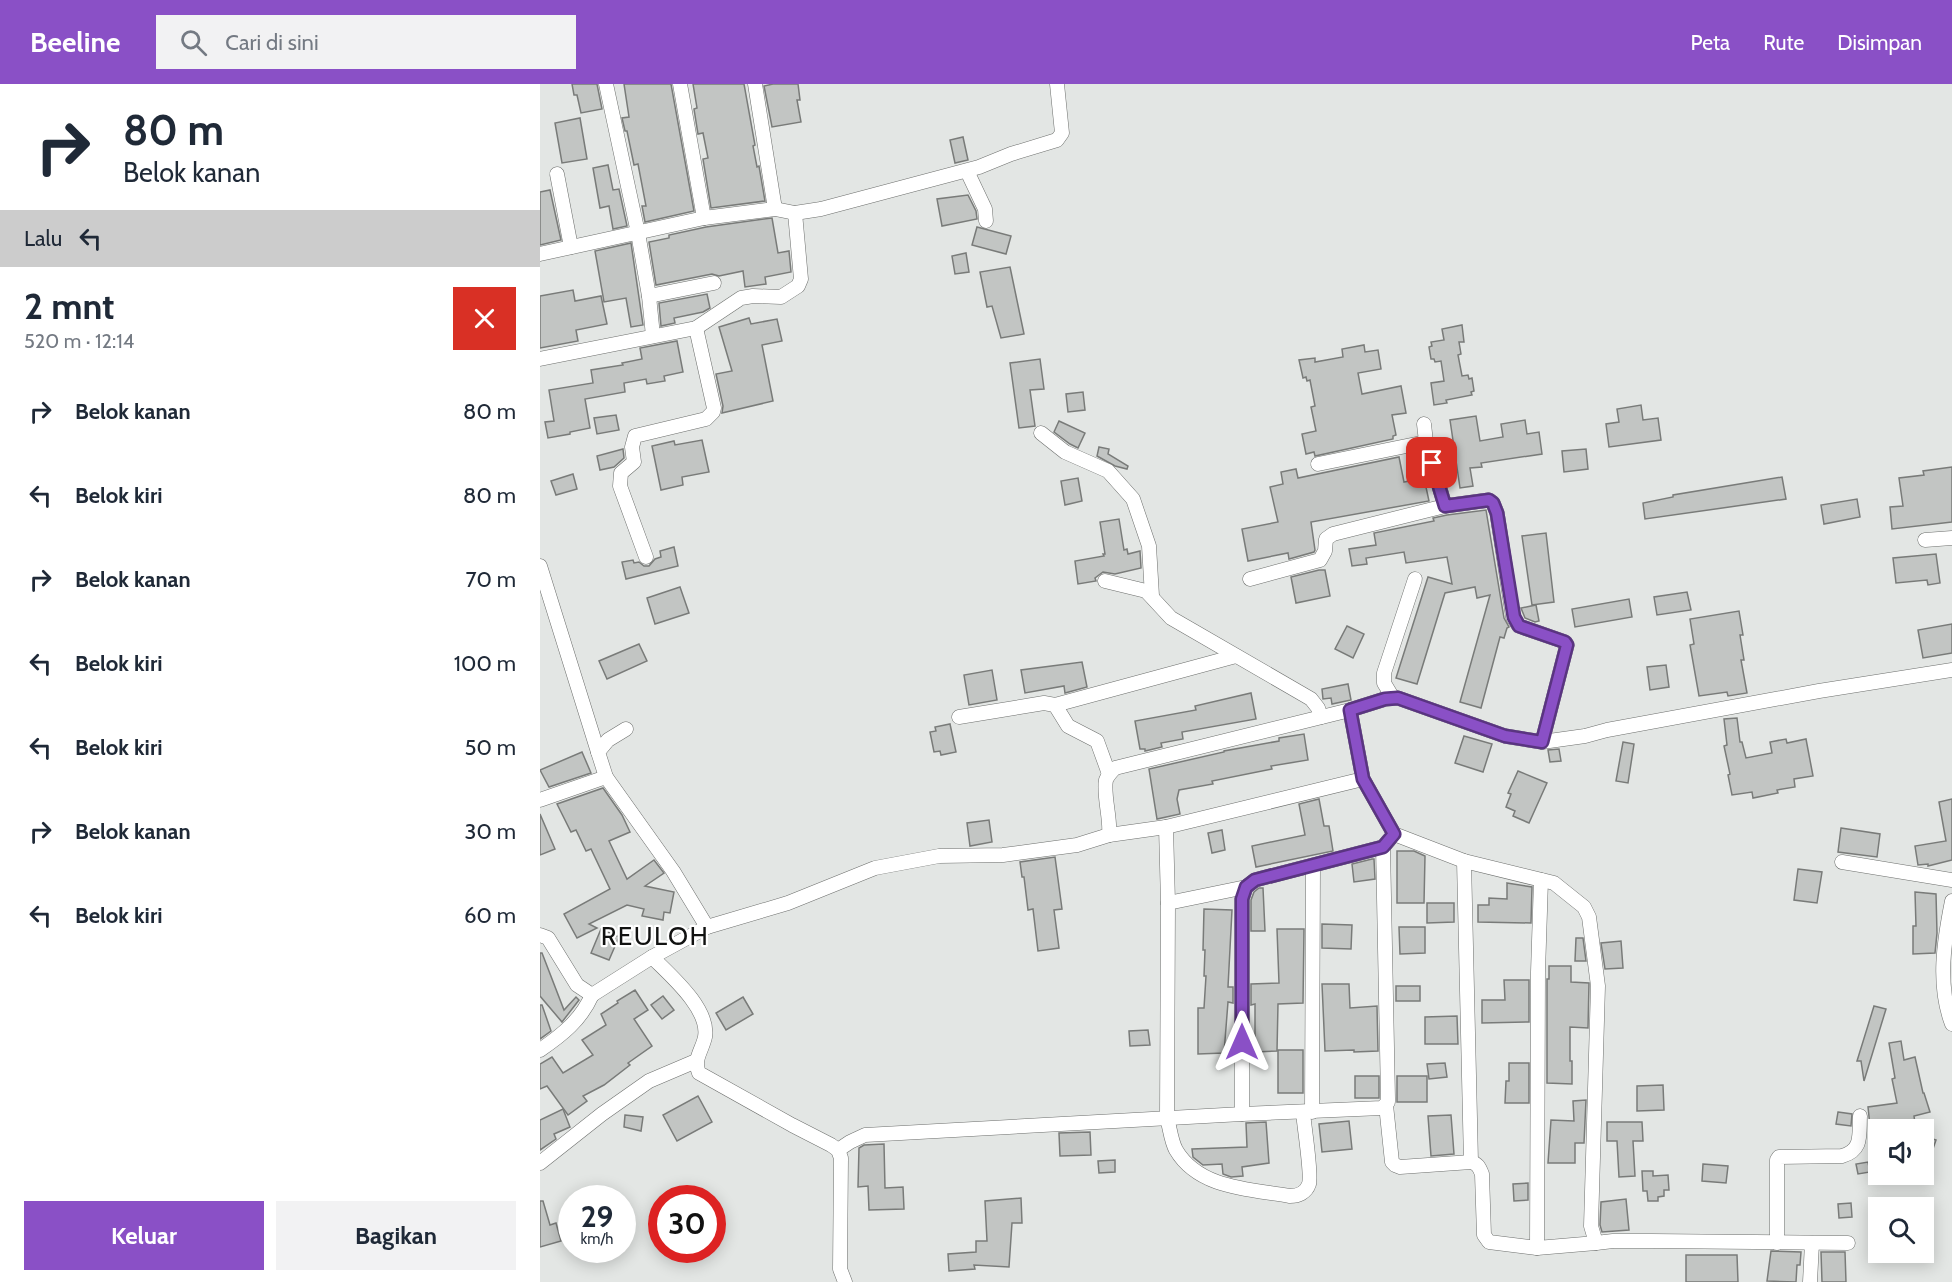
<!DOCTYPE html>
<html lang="id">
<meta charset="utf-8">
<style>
:root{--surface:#fff;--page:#f2f2f3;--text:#1f2937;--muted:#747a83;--accent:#8a50c6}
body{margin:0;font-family:Cabin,sans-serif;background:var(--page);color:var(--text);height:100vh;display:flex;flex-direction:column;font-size:22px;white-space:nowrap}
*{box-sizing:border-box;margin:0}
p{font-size:20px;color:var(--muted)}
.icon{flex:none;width:33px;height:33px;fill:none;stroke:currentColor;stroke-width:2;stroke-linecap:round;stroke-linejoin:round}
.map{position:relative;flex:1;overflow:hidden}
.drawer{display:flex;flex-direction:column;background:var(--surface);width:540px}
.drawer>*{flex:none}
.banner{background:#fff;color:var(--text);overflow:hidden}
.fabs{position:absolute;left:1328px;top:1035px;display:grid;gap:12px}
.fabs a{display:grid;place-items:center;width:66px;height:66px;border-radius:0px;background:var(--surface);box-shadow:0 3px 15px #0003;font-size:30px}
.speed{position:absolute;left:18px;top:1101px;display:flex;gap:12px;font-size:30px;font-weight:700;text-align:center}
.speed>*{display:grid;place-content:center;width:78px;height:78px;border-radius:50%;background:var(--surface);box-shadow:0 3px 15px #0003;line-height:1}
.speed small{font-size:15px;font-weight:400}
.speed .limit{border:9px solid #d22;background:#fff;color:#111}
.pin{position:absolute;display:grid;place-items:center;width:51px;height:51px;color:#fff;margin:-26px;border-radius:12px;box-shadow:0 3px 9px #0006}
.me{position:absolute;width:66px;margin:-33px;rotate:0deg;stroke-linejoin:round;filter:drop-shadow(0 0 4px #0008)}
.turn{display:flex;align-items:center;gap:21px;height:126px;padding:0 24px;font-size:27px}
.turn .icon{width:78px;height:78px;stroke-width:2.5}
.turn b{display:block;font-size:42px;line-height:51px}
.then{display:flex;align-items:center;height:57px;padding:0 24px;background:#0003;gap:12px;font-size:22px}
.round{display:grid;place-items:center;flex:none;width:63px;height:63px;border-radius:0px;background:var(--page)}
.overview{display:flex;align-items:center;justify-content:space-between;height:102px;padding:0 24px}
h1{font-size:36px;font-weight:800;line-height:45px}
.primary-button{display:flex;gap:12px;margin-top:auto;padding:12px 24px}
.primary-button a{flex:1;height:69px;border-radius:0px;background:var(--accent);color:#fff;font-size:24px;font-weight:800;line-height:69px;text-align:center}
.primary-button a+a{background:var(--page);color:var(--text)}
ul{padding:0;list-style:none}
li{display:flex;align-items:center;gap:18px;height:84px;padding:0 24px}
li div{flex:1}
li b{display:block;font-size:22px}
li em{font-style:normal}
header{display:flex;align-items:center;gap:36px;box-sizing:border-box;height:84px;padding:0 30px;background:var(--accent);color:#fff}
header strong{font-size:28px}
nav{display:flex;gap:33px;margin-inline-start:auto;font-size:21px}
.search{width:420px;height:54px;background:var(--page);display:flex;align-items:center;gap:15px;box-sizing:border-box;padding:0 21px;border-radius:0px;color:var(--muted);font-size:22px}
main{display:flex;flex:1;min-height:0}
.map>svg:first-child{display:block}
.building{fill:#c2c5c3;stroke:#797b79;stroke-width:1.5}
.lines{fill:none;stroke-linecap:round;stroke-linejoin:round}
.street-casing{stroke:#6d6f6d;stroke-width:15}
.street{stroke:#fff;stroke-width:14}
.route-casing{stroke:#5a3481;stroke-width:15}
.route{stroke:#8a50c6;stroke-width:10}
.labels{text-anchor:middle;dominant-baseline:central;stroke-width:4.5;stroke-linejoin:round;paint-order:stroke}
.quarter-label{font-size:26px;letter-spacing:1.5px;fill:#111211;stroke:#fff}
</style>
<header>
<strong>Beeline</strong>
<div class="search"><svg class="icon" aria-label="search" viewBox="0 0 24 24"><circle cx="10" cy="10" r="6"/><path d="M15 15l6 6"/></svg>Cari di sini</div>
<nav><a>Peta</a><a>Rute</a><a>Disimpan</a></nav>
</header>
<main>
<section class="drawer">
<div class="banner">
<div class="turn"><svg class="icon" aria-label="right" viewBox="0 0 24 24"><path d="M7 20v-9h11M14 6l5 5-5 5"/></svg><div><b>80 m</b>Belok kanan</div></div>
<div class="then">Lalu<svg class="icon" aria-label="left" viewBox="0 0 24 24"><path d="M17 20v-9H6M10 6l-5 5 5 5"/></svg></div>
</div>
<div class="overview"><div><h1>2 mnt</h1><p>520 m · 12:14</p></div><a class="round" style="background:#d93025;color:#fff"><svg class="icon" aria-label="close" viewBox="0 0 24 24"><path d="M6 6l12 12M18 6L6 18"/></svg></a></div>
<ul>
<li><svg class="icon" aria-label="right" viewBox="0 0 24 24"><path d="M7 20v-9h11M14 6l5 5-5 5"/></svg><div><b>Belok kanan</b></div><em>80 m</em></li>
<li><svg class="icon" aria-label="left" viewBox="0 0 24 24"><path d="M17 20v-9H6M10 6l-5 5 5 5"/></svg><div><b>Belok kiri</b></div><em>80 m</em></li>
<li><svg class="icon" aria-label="right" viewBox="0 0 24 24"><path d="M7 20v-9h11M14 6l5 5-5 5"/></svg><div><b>Belok kanan</b></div><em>70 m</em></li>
<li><svg class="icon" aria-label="left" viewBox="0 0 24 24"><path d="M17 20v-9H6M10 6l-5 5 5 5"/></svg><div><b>Belok kiri</b></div><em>100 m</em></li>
<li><svg class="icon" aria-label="left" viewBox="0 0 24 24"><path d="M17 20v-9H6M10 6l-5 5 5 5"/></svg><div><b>Belok kiri</b></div><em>50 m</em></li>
<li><svg class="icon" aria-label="right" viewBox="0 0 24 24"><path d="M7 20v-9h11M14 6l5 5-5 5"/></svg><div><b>Belok kanan</b></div><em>30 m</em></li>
<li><svg class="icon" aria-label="left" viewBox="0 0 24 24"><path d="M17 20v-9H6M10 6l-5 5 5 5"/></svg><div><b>Belok kiri</b></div><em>60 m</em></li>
</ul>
<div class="primary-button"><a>Keluar</a><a>Bagikan</a></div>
</section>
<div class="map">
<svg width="1412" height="1198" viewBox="0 0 1412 1198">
<rect width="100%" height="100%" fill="#e3e6e4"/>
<g class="building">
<polygon points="32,0 57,0 62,25 41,29 37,11 34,11"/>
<polygon points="84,0 131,0 154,127 105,138 102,122 106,122 98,80 94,81 87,47 85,47 82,34 89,33"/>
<polygon points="153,0 204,0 215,61 213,62 217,83 219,82 225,117 171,124 163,75 168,74 163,49 158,50 154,25 157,24"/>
<polygon points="233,0 258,0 260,16 257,16 261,38 232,43 224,2"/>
<polygon points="40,34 47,75 22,79 15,39"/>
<polygon points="423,53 428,76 415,79 410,56"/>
<polygon points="68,81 73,106 79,105 87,142 73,145 69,122 60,124 53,84"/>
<polygon points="10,106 21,156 0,161 0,108"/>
<polygon points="428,111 436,127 437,135 402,142 397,115"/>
<polygon points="232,134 238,169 249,167 251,188 225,193 226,200 205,203 203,187 179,192 172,190 116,201 109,158 129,154 129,151 166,143"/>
<polygon points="437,143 471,152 466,170 432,161"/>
<polygon points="91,159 103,241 91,243 86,214 64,218 55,167"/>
<polygon points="426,169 429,188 415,190 412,172"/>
<polygon points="470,183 484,250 461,254 452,222 447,223 440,188"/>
<polygon points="33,206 35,217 61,212 67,240 36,246 38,257 0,264 0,212"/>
<polygon points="167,210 170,224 163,228 134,234 135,239 121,242 119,219"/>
<polygon points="209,234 211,240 237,235 242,257 222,261 233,317 182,329 183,322 176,290 192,287 179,243"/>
<polygon points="922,241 924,258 919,258 921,270 918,271 922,292 928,291 929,295 932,294 934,307 931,308 932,311 906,316 907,319 894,321 891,299 904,297 901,277 895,278 894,275 891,275 889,263 892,262 891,258 904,256 902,245"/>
<polygon points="137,257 143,288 124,292 125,297 107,300 106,295 84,299 85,308 45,315 50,344 30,348 30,350 8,354 5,338 14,337 9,306 53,299 51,286 83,281 82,279 102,275 100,264"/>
<polygon points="824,261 825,268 838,266 841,285 818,289 822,310 861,302 866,329 852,331 856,351 853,352 853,355 775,372 774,368 766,370 762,350 776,347 771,323 775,322 770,296 767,297 766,293 763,294 759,276 775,274 775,278 803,273 802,265"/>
<polygon points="500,275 504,305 490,306 495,342 479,344 470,279"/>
<polygon points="543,308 545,326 528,328 526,310"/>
<polygon points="1101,321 1103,336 1118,334 1121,356 1069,363 1066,340 1079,338 1077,325"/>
<polygon points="76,331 79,346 57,350 54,334"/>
<polygon points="936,332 940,357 963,353 961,340 985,336 987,350 999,348 1002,370 941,379 942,383 930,384 933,402 920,404 910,336"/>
<polygon points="519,337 545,349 538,364 530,360 514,348"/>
<polygon points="162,356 169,388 142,393 143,401 121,406 112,362 134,357 135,361"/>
<polygon points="559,363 569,365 568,370 588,382 587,385 575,382 557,372"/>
<polygon points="83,365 84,374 74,383 60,386 57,372"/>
<polygon points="1046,365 1048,385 1024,388 1022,367"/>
<polygon points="859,373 864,398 884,394 889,417 771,438 775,466 774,468 749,475 748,469 708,477 702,445 738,438 730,403 743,400 741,388 756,385 758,394"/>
<polygon points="1412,383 1412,438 1352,445 1350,423 1363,422 1359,394 1384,391 1383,387"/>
<polygon points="33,390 37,405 16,411 11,397"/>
<polygon points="1242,393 1246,415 1105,435 1103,419 1133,413 1133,411"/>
<polygon points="538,394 542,417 525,421 521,397"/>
<polygon points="1317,415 1320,433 1284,440 1281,421"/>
<polygon points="946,426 964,534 969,543 967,544 964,554 960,553 941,624 920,618 950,511 937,514 935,503 905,509 877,600 856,594 888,493 912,500 907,473 866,479 864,468 826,474 827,480 812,482 809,465 836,461 834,449 894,437 893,434 907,431"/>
<polygon points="579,435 584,466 587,465 588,470 600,467 601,484 575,490 563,488 555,494 556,497 538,500 535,477 564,472 563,470 565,470 560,438"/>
<polygon points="1006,449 1014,518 992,521 982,452"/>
<polygon points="134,463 138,482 86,495 82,478 93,476 94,479 99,478 104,482 109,482 115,475 121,473 120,467"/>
<polygon points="1396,470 1400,499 1388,501 1387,496 1356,499 1353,474"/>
<polygon points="779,486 785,486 790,512 756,519 751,493"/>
<polygon points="140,503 149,529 115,540 107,514"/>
<polygon points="1147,508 1151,526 1117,531 1114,513"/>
<polygon points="1089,515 1092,533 1035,543 1032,525"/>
<polygon points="996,521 999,537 995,538 985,534 981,524"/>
<polygon points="1199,527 1203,551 1200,551 1204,576 1201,576 1207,609 1188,612 1187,608 1159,612 1150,561 1154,560 1150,535"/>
<polygon points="1412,540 1412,569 1383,574 1378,546"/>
<polygon points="807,542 824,550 813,574 795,565"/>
<polygon points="99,560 107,577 67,595 59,577"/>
<polygon points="542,578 547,603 525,609 524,602 485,609 481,586"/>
<polygon points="1126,581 1129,603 1110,606 1107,583"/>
<polygon points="452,586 457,616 429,621 424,591"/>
<polygon points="808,600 811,616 792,620 791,614 783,615 782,605"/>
<polygon points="711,609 716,635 642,648 643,655 621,659 622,663 605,667 605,665 600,665 595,637 656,626 655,622"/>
<polygon points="1197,634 1200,658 1202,658 1206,674 1232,669 1230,658 1246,655 1247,659 1266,655 1273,692 1254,695 1255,703 1237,706 1238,709 1213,714 1212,708 1192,711 1188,691 1190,690 1184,662 1187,661 1184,635"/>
<polygon points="410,640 416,668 401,671 400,667 394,668 390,648 396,647 395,643"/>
<polygon points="764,650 768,676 731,682 732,685 672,697 673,700 639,706 637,715 640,730 617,735 609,685 684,668 684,667 739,657 739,654"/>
<polygon points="924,652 952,660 943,688 915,679"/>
<polygon points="1083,658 1094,660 1088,699 1076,697"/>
<polygon points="1019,665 1021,677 1010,678 1008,666"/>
<polygon points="42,668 51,689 9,703 0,686"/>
<polygon points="978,687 1007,699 989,739 973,732 975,727 966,723 971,710 968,709"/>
<polygon points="63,704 82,731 90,748 69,757 87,795 114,776 124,789 105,802 134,808 130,829 124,828 123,836 102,832 104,825 87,821 49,840 57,844 37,854 24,830 70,805 51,765 46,767 36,746 31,748 17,720"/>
<polygon points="779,715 784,742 789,742 793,767 716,783 712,762 765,751 759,720"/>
<polygon points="1412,715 1412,776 1388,782 1388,780 1378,781 1375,762 1406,757 1399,718"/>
<polygon points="0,730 15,765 0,771"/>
<polygon points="449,736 452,758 430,762 427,739"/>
<polygon points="1301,744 1340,750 1337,773 1298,768"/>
<polygon points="682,746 685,766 672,769 668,749"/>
<polygon points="857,767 874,767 885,772 884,819 857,819"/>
<polygon points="515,773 522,825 514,826 519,864 498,867 493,825 488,826 484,793 482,793 480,778"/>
<polygon points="832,775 834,775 835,795 814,798 812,780"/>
<polygon points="1258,785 1282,788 1277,819 1254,816"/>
<polygon points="967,799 992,803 991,839 938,838 938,821 949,821 949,814 967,815"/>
<polygon points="719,804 723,804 725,847 711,847 711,816 714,808"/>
<polygon points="1375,808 1396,810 1397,849 1395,869 1373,870 1373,842 1376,842"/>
<polygon points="887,819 914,819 914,838 887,839"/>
<polygon points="664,825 692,826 688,903 693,903 693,919 688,918 684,969 658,970 658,924 664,924 666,892 664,892 665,866 663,866"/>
<polygon points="782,840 812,841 811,865 782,864"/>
<polygon points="859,843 885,843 885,869 860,870"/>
<polygon points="61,845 79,853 69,876 51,869"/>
<polygon points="737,845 764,845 763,919 738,920 737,967 715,968 715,920 711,921 711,900 739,899"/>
<polygon points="1036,854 1043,854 1046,877 1035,877"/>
<polygon points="1081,857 1083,884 1065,885 1061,859"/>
<polygon points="0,869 2,869 24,926 36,913 39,916 22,938 0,912"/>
<polygon points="1009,882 1031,882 1031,898 1049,899 1048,944 1030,943 1030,977 1032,977 1032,1000 1007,999 1007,895 1009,895"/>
<polygon points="964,896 989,896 989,938 942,939 942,916 965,916"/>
<polygon points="782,900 809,900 810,924 837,922 838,967 814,968 814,966 785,967"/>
<rect x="856" y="902" width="24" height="15"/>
<polygon points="95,906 108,926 94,935 112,962 88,979 90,981 64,1001 43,1012 47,1017 28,1031 7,1002 0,1005 0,980 12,973 23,989 53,971 42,956 66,941 61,930 78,919 77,917"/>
<polygon points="123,912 134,926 122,935 111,921"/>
<polygon points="203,913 213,930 186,946 176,929"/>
<polygon points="0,921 2,921 11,947 0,955"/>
<polygon points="1334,922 1346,925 1324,997 1321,977 1317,977"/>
<polygon points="917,932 918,960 885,960 885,933"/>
<polygon points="608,946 610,961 590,962 589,947"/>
<polygon points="1361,957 1364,976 1375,973 1383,1009 1384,1009 1390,1028 1374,1032 1376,1046 1348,1046 1347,1040 1330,1042 1328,1023 1357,1019 1352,995 1355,994 1349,959"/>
<rect x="738" y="966" width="25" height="43"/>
<polygon points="905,979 907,993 889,995 887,980"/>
<polygon points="969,979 989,979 989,1019 965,1019 966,997 969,997"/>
<rect x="815" y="992" width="24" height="22"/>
<rect x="857" y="992" width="30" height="26"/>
<polygon points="1123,1001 1124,1026 1097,1027 1097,1002"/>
<polygon points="158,1012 172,1038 137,1057 123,1031"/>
<polygon points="1046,1016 1044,1059 1035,1059 1035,1079 1008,1079 1011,1036 1034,1037 1033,1017"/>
<polygon points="23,1025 30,1043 14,1050 16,1055 0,1066 0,1036"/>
<polygon points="1298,1028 1312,1030 1311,1042 1296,1040"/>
<polygon points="85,1031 103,1033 101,1047 84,1043"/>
<polygon points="911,1031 914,1070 891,1072 888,1032"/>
<polygon points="809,1037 812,1065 782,1068 779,1040"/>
<polygon points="726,1038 729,1079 702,1083 703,1092 691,1093 683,1090 682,1080 663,1081 653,1073 652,1065 707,1063 706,1039"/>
<polygon points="1067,1038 1102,1038 1103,1057 1093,1057 1095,1092 1079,1093 1077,1057 1067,1057"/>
<polygon points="550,1048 551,1071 520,1072 519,1049"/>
<polygon points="1383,1052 1396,1056 1385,1088 1383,1088"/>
<polygon points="344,1060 345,1104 363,1103 364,1125 329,1126 328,1102 318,1103 319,1064 324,1061"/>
<polygon points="575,1076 575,1088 559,1089 558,1077"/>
<polygon points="1328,1078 1330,1088 1318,1090 1316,1080"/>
<polygon points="1163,1080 1188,1082 1186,1099 1162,1097"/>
<polygon points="1102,1087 1113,1087 1113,1092 1128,1091 1129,1106 1124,1106 1124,1112 1118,1113 1118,1117 1108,1117 1107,1107 1103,1107"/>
<polygon points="988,1099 988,1116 974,1117 973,1100"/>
<polygon points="481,1114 482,1139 472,1139 469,1183 434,1181 435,1185 409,1187 408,1170 436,1168 436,1157 447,1157 445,1117"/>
<polygon points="1086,1115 1089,1146 1062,1148 1060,1141 1061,1118"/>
<polygon points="0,1117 3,1117 10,1141 16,1139 21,1157 0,1163"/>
<polygon points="1311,1119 1312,1133 1299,1134 1298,1120"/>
<polygon points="1231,1167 1261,1168 1260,1181 1257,1181 1256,1198 1227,1197"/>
<polygon points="1281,1168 1305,1168 1306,1198 1282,1198"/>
<polygon points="1146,1171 1197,1171 1198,1198 1146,1198"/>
</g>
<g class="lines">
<g class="street-casing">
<g id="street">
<polyline points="66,0 98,149 109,212 113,252"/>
<polyline points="140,0 164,134"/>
<polyline points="215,0 235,125"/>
<polyline points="427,87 445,125 446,137"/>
<polyline points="17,90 31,163"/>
<polyline points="0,170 164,134 235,125 255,129 281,125 439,83 471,70 517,56 522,49 517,0"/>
<polyline points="109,212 174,199"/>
<polyline points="0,275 156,244 201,214 213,212 241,213 258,202 261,195 255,129"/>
<polyline points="884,340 886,358 905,422"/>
<polyline points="501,349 525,368 568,387 593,415 609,462 612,512"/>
<polyline points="778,380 886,358"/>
<polyline points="1385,456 1412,454"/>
<polyline points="106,473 80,402 81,389 94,378 92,363 95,352 166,335 173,328 174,324 156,244"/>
<polyline points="0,482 58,668"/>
<polyline points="710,495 780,476 785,467 786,455 793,450 905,422 949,416 953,419 957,429 973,533 979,542 1025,558 1027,561 1002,658"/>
<polyline points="565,497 606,507 631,534 771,615 778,624 781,633"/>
<polyline points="853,614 844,599 844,589 875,495"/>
<polyline points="515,621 696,572"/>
<polyline points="810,626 823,695 854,750 924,777 1014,799 1044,823 1049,833 1058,902 1051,1142 1056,1159 1073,1157 1112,1157 1308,1159"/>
<polyline points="419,633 504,619 515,621 528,642 557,657 569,690"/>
<polyline points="86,645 68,656 58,668 66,693 133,787 167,843"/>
<polyline points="0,716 66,693"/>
<path d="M626 743 628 819 627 1034C630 1044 631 1057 636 1066 659 1105 710 1105 750 1112 758 1112 766 1109 769 1100 772 1090 764 1042 763 1028"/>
<polyline points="569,751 626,743 823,695"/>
<polyline points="924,777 931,1078"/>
<polyline points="1302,778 1412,796"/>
<path d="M1412 817C1404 857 1397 901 1412 940"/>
<polyline points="628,819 706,803"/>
<path d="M0 851 8 854 37 901 52 911 112 873 167 843 248 819 335 784 399 772 463 771 537 761 569 751C571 735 563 711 566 696 568 691 572 687 575 684L810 626 845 615 858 614 965 652 1002 658 1045 652 1067 646 1279 607 1412 586"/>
<path d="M112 873C130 891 170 925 165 953 162 967 153 975 159 989L252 1041 291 1061 298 1066 301 1074 300 1185 305 1198"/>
<path d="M0 966C22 951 41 936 52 911"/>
<path d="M846 1021 852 1078 855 1081 860 1083 931 1078C938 1080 939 1083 942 1090L944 1151 949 1158 997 1164 1056 1159"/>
<polyline points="772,1028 773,782"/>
<polyline points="702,1030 702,815 706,803 715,796 843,763 849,756"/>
<polyline points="298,1066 310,1058 325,1051 702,1030 842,1024 848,1018 848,1014 843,763"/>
<polyline points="0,1079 62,1030 109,997 156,977"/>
<path d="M1237 1159V1076L1239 1073 1302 1072C1323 1066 1319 1051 1320 1032"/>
<polyline points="997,1164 998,888 1001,796"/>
<polyline points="1270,1198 1272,1159"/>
</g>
</g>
<use href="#street" class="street"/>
</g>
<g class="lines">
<g class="route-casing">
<polyline id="route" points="702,958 702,815 706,803 715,796 843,763 854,750 823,695 810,626 845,615 858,614 965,652 1002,658 1027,561 1025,558 979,542 974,533 957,429 953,419 949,416 905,422 892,379"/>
</g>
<use href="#route" class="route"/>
</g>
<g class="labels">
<g class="quarter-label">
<text x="115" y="852">REULOH</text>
</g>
</g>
</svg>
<div class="fabs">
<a><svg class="icon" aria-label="sound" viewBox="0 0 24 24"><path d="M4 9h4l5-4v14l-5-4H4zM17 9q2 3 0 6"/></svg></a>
<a><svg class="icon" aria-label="search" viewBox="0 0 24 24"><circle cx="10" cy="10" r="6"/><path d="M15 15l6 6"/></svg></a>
</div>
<div class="speed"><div>29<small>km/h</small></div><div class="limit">30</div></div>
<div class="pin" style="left:892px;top:379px;background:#d93025"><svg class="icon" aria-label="arrive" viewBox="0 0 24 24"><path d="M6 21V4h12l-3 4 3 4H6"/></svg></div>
<svg class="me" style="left:702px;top:958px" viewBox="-20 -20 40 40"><path d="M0-17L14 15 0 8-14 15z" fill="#8a50c6" stroke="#fff" stroke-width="4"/></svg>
</div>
</main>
